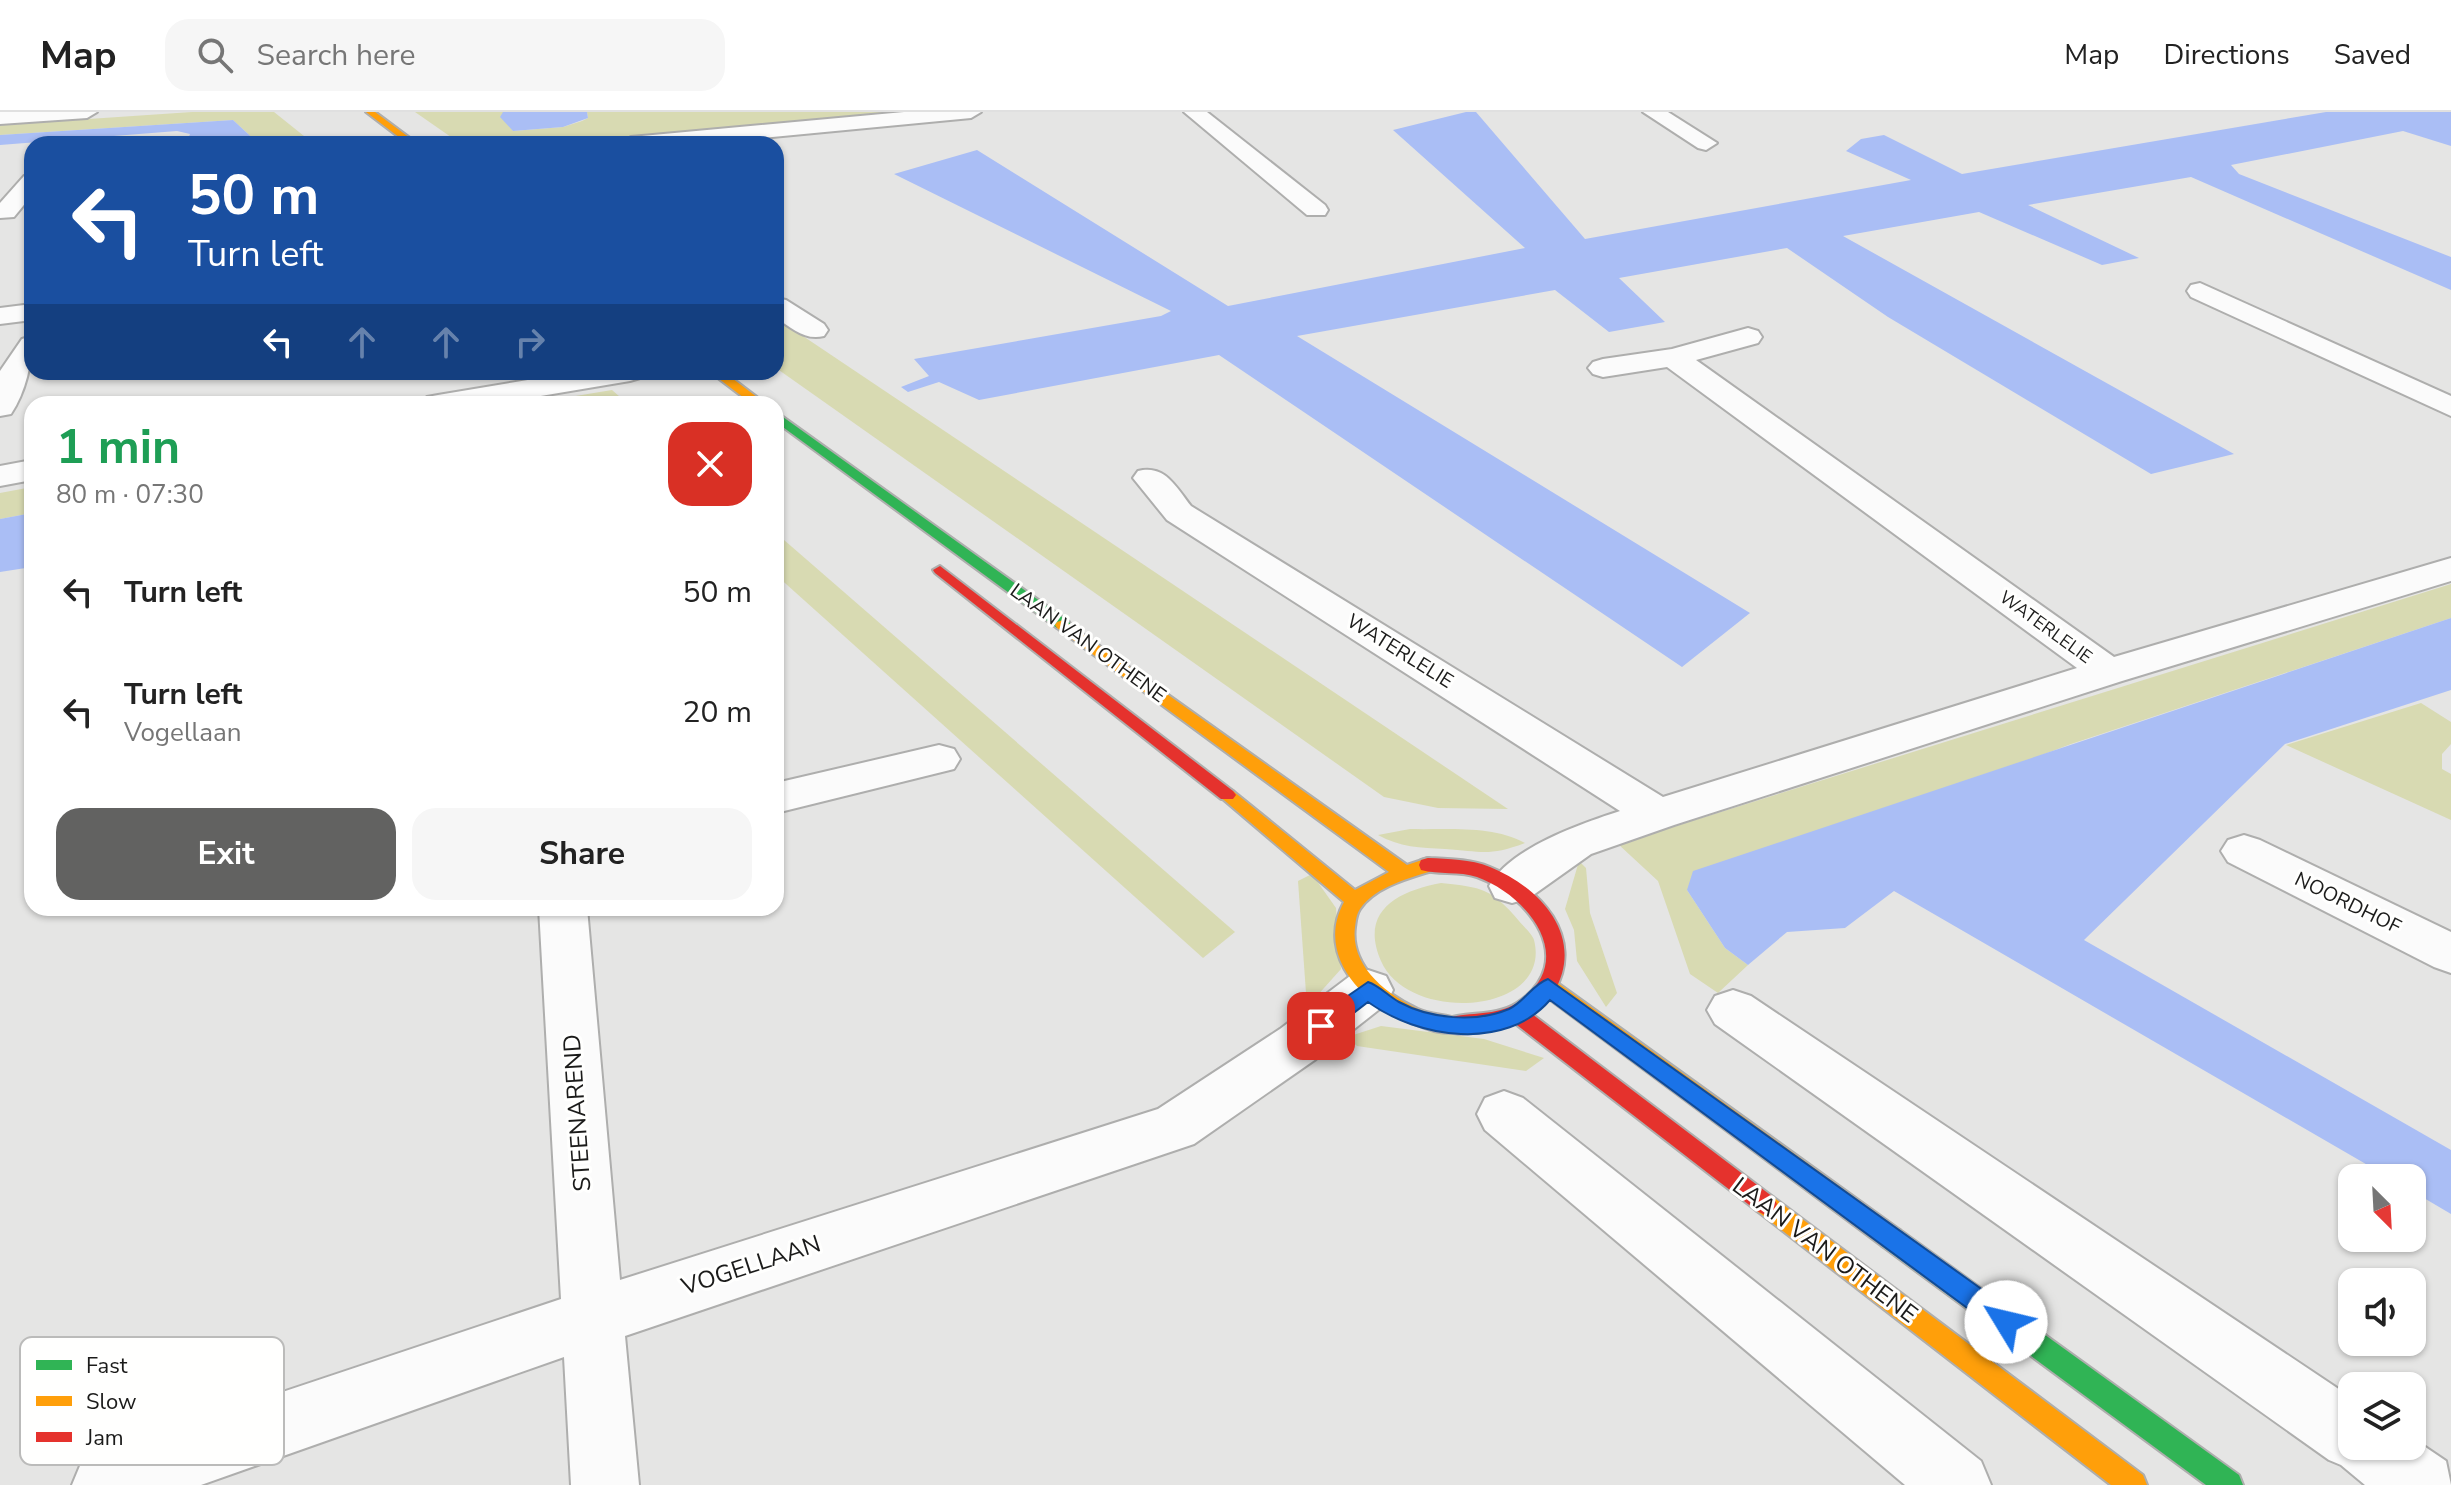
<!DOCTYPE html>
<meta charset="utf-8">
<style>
:root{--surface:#fff;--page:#f6f6f6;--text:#222;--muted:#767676;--line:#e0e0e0;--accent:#626261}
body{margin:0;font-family:"Nunito Sans",sans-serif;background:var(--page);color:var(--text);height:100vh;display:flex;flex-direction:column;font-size:30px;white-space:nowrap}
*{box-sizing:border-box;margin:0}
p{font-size:26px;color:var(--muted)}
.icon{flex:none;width:44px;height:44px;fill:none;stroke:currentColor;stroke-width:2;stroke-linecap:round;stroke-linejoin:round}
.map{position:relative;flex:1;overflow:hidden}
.panel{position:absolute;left:24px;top:284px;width:760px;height:520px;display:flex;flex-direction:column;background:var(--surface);border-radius:24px;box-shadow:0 2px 6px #0004}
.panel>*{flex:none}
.guide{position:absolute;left:24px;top:24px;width:760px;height:244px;border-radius:24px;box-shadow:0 2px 6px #0004;background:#1a4fa0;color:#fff;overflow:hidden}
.needle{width:52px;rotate:156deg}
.buttons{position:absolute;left:2338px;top:1052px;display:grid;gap:16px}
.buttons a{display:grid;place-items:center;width:88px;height:88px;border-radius:16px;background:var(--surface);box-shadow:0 2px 6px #0004;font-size:40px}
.pin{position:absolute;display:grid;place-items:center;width:68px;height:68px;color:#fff;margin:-34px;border-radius:16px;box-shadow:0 4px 12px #0006}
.me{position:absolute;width:88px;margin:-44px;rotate:306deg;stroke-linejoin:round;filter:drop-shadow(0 0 6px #0008)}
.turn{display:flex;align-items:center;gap:28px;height:168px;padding:0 32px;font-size:36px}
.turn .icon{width:104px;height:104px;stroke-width:2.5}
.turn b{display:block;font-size:56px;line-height:68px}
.lanes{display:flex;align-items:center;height:76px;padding:0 32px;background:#0003;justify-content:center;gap:40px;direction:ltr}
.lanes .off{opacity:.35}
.round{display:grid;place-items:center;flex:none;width:84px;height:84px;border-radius:24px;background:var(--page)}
.summary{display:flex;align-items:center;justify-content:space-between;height:136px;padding:0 32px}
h1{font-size:48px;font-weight:700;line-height:60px;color:#1e9e55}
.cta{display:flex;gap:16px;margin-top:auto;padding:16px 32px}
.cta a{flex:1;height:92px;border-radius:24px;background:var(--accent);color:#fff;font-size:32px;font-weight:700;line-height:92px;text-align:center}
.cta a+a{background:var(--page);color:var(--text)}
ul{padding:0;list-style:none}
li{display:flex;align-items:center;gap:24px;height:120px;padding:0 32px}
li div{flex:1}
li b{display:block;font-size:30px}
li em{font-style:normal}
header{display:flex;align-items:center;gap:48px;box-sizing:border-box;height:112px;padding:0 40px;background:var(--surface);border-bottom:2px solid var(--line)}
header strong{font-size:38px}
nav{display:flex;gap:44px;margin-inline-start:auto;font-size:28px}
.search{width:560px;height:72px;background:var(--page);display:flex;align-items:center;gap:20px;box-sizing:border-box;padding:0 28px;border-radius:24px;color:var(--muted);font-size:30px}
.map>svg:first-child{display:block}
.green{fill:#d8dab2}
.water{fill:#aabef5}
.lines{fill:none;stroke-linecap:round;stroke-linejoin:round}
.street-casing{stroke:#aeaead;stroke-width:4}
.fast-casing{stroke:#aeaead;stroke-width:4}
.slow-casing{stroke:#aeaead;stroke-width:4}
.jam-casing{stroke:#aeaead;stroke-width:4}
.street{fill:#fbfbfb;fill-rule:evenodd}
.fast{fill:#30b455;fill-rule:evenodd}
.slow{fill:#ff9f0a;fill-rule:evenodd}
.jam{fill:#e5322d;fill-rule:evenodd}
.route{fill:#1a73e8;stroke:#114b97;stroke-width:2}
.labels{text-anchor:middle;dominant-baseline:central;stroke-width:6;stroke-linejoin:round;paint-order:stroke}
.far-street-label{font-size:18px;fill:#1b1b1a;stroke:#fffffe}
.street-label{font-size:20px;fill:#1b1b1a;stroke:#fffffe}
.near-street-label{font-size:24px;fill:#1b1b1a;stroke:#fffffe}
.key{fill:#fffffe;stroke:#bbbbba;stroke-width:2}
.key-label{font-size:22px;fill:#1b1b1a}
</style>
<header>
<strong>Map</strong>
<div class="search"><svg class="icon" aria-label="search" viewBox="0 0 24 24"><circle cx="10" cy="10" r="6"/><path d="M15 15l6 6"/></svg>Search here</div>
<nav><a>Map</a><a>Directions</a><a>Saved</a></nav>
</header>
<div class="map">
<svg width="2451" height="1373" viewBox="0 0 2451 1373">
<rect width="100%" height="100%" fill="#e5e5e4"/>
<g class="green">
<polygon points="192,0 274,0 314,32 259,32 233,8 0,23 0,13"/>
<polygon points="415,0 503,0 513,19 563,15 582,9 588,6 587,0 913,0 567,32 461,32"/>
<polygon points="776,206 791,216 1508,697 1438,696 1384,685 776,256"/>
<polygon points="612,278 628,292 527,292"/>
<polygon points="32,375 32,401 0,407 0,381"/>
<polygon points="776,421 1235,820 1203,846 776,463"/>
<polygon points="2451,472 2451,506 2071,632 1687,778 1725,836 1748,853 1718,881 1690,862 1658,769 1618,732"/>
<polygon points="2421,591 2451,610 2451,632 2442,642 2442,657 2451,662 2451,708 2286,633"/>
<path d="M1410 717C1447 718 1492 713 1525 731 1488 745 1481 739 1445 737 1421 736 1399 735 1378 723Z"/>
<polygon points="1579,749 1586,756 1590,801 1617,881 1606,895 1577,849 1574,818 1565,797"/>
<polygon points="1312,762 1336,796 1341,857 1307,895 1298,769"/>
<path d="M1441 771C1482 775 1492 777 1519 809 1523 814 1532 822 1534 828 1553 902 1409 913 1381 849 1359 799 1398 779 1441 771Z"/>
<polygon points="1381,914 1484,927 1544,946 1526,959 1357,934 1347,925"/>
</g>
<g class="water">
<polygon points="503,0 587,0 588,6 563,15 513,19 500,5"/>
<polygon points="1466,0 1476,0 1585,127 1911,68 1846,39 1861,27 1884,23 1962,62 2326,0 2451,0 2451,34 2403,19 2231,53 2239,62 2451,145 2451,178 2191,65 2028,93 2139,146 2102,153 1979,100 1843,124 2234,342 2151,362 1888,205 1787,136 1619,166 1665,210 1609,220 1555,178 1297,224 1750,501 1682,555 1219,243 979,288 939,270 908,280 901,275 929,264 914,247 1161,204 1171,199 894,62 977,38 1228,194 1525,136 1393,18"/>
<polygon points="233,8 259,32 186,32 190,22 177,19 0,33 0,23"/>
<polygon points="32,401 32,455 0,460 0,407"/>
<polygon points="2451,506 2451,578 2285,632 2084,828 2451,1038 2451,1102 2412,1079 2412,1066 2390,1066 1894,779 1845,816 1787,820 1748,853 1725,836 1687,778 1693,759"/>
</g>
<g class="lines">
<g class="street-casing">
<g id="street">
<polygon points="0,0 97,0 87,6 0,12"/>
<polygon points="904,0 981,0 971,6 700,32 620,32 631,25"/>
<polygon points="1184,0 1207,0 1325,93 1328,98 1325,103 1307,103"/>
<polygon points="1643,0 1668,0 1717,31 1706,38 1698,36"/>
<polygon points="32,62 32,83 14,105 0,106 0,91 24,64"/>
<polygon points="2200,171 2451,284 2451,304 2191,185 2187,179 2191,173"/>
<path d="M776 186 786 188 824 212 828 218 824 224C805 229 792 216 776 206Z"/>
<polygon points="32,192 32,208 0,212 0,196"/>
<path d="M1748 216 1758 219 1762 225 1758 231 1696 248 2114 545 2451 446V469L2122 569 1674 713 1591 742 1529 786 1512 791 1495 786 1489 774C1510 736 1580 712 1620 699L1167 408 1133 366 1138 359C1165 352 1176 375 1191 394L1663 685 2077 556 1667 255 1603 265 1593 262 1588 256 1593 250 1603 247 1672 237Z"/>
<path d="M32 224C32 251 26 279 11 302L0 304V259L22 227Z"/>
<polygon points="576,260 645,260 640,266 630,269 493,292 423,292 427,285 438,283"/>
<polygon points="32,348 32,368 0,374 0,354"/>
<polygon points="939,633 954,637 960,647 954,657 776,701 776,671"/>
<polygon points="2244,723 2260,728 2451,820 2451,861 2434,855 2228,750 2221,739 2228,728"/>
<polygon points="539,796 587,796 620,1168 1158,997 1280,917 1350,864 1368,858 1386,864 1393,878 1386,892 1316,947 1194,1032 625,1224 639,1373 571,1373 564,1245 201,1373 72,1373 82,1349 106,1339 561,1187"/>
<polygon points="1733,878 1751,884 2352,1286 2352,1334 2412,1334 2412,1326 2446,1349 2451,1373 2365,1373 2341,1353 2329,1348 1715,912 1707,898 1715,884"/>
<polygon points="1504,979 1523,986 1981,1349 1991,1373 1905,1373 1485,1018 1477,1002 1485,986"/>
</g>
</g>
<g class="fast-casing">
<g id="fast">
<polygon points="776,300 1069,510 1071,513 1069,516 1057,516 776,310"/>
<polygon points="1891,1115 1900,1118 2239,1363 2243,1373 2206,1373 1882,1134 1879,1126 1882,1118"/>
</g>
</g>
<g class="slow-casing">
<g id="slow">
<polygon points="366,0 375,0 418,32 408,32"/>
<polygon points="710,260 724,260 766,292 752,292"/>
<path d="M1063 508 1407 753 1428 746 1435 748 1437 753 1435 758C1410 766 1376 774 1360 797 1356 803 1356 809 1355 815 1350 854 1386 882 1418 897 1431 903 1446 902 1459 907L1463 913 1459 919C1445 924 1430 918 1417 913 1366 896 1314 845 1344 790L1218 683 1227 677 1233 679 1355 778 1389 760 1057 516 1055 513 1057 510Z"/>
<polygon points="1548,867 1555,869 1900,1118 1903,1126 1900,1134 1891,1137 1882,1134 1541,881 1538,875 1541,869"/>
<polygon points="1765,1081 1773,1085 2143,1363 2147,1373 2111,1373 1757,1099 1753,1092 1757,1085"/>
</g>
</g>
<g class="jam-casing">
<g id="jam">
<polygon points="940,454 1233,679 1236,683 1233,687 1221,687 935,461 933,458"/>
<path d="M1428 746C1449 747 1470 747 1490 755 1540 775 1586 825 1554 880 1549 888 1539 895 1532 902L1773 1085 1777 1092 1773 1099 1765 1103 1757 1099 1513 910C1494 918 1465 926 1445 919L1441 913 1445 907C1468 899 1495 905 1517 891 1580 849 1529 784 1477 765 1459 759 1439 763 1421 758L1419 753 1421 748Z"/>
</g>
</g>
<use href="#street" class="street"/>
<use href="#fast" class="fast"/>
<use href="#slow" class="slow"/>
<use href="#jam" class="jam"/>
</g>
<path class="route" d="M1548 867 2015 1201 2018 1210 2015 1218 2006 1222 1997 1218 1550 888C1505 940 1418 926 1368 890L1329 920 1321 923 1313 920 1310 914 1313 908 1368 870C1380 874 1388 884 1399 890 1430 907 1476 911 1509 897 1524 890 1533 872 1548 867Z"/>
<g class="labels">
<g class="far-street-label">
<text transform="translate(2046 515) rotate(36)">WATERLELIE</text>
</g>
<g class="street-label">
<text transform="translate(1088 531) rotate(36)">LAAN VAN OTHENE</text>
<text transform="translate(1400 539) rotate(32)">WATERLELIE</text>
<text transform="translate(2348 791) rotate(26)">NOORDHOF</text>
</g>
<g class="near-street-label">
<text transform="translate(577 1001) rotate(-94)">STEENAREND</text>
<text transform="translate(1825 1138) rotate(37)">LAAN VAN OTHENE</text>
<text transform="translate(751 1153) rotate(-18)">VOGELLAAN</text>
</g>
</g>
<rect x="20" y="1225" width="264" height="128" rx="12" class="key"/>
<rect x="36" y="1248" width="36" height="10" fill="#30b455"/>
<rect x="36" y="1284" width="36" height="10" fill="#ff9f0a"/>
<rect x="36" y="1320" width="36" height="10" fill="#e5322d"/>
<g class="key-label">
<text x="86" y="1261">Fast</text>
<text x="86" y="1297">Slow</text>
<text x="86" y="1333">Jam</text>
</g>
</svg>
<div class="buttons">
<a><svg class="needle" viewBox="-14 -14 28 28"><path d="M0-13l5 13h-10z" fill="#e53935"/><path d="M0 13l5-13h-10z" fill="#767676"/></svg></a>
<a><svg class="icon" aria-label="sound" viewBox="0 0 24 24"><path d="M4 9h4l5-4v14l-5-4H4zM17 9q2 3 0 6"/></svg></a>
<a><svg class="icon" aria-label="layers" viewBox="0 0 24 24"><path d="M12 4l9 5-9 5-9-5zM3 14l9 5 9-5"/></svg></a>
</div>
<div class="pin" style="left:1321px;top:914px;background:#d93025"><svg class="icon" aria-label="arrive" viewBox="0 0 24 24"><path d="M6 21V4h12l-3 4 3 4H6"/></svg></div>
<svg class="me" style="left:2006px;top:1210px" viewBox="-20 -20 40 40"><circle r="19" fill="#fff"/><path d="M0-13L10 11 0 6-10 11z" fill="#1a73e8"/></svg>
<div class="guide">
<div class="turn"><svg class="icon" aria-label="left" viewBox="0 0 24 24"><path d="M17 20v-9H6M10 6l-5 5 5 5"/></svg><div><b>50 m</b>Turn left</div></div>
<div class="lanes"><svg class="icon" aria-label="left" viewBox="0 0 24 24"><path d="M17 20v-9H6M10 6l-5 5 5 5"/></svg><svg class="icon off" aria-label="ahead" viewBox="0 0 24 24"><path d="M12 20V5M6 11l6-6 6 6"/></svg><svg class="icon off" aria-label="ahead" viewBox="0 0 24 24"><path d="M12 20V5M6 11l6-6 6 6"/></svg><svg class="icon off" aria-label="right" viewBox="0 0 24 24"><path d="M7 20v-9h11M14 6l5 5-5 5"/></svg></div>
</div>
<section class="panel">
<div class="summary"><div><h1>1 min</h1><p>80 m · 07:30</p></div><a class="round" style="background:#d93025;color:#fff"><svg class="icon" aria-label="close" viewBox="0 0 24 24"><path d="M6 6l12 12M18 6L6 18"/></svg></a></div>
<ul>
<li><svg class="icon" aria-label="left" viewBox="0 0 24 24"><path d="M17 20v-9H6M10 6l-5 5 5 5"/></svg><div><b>Turn left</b></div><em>50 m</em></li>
<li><svg class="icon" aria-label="left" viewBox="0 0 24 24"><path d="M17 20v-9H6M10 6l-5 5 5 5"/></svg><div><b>Turn left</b><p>Vogellaan</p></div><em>20 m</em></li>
</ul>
<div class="cta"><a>Exit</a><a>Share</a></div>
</section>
</div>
